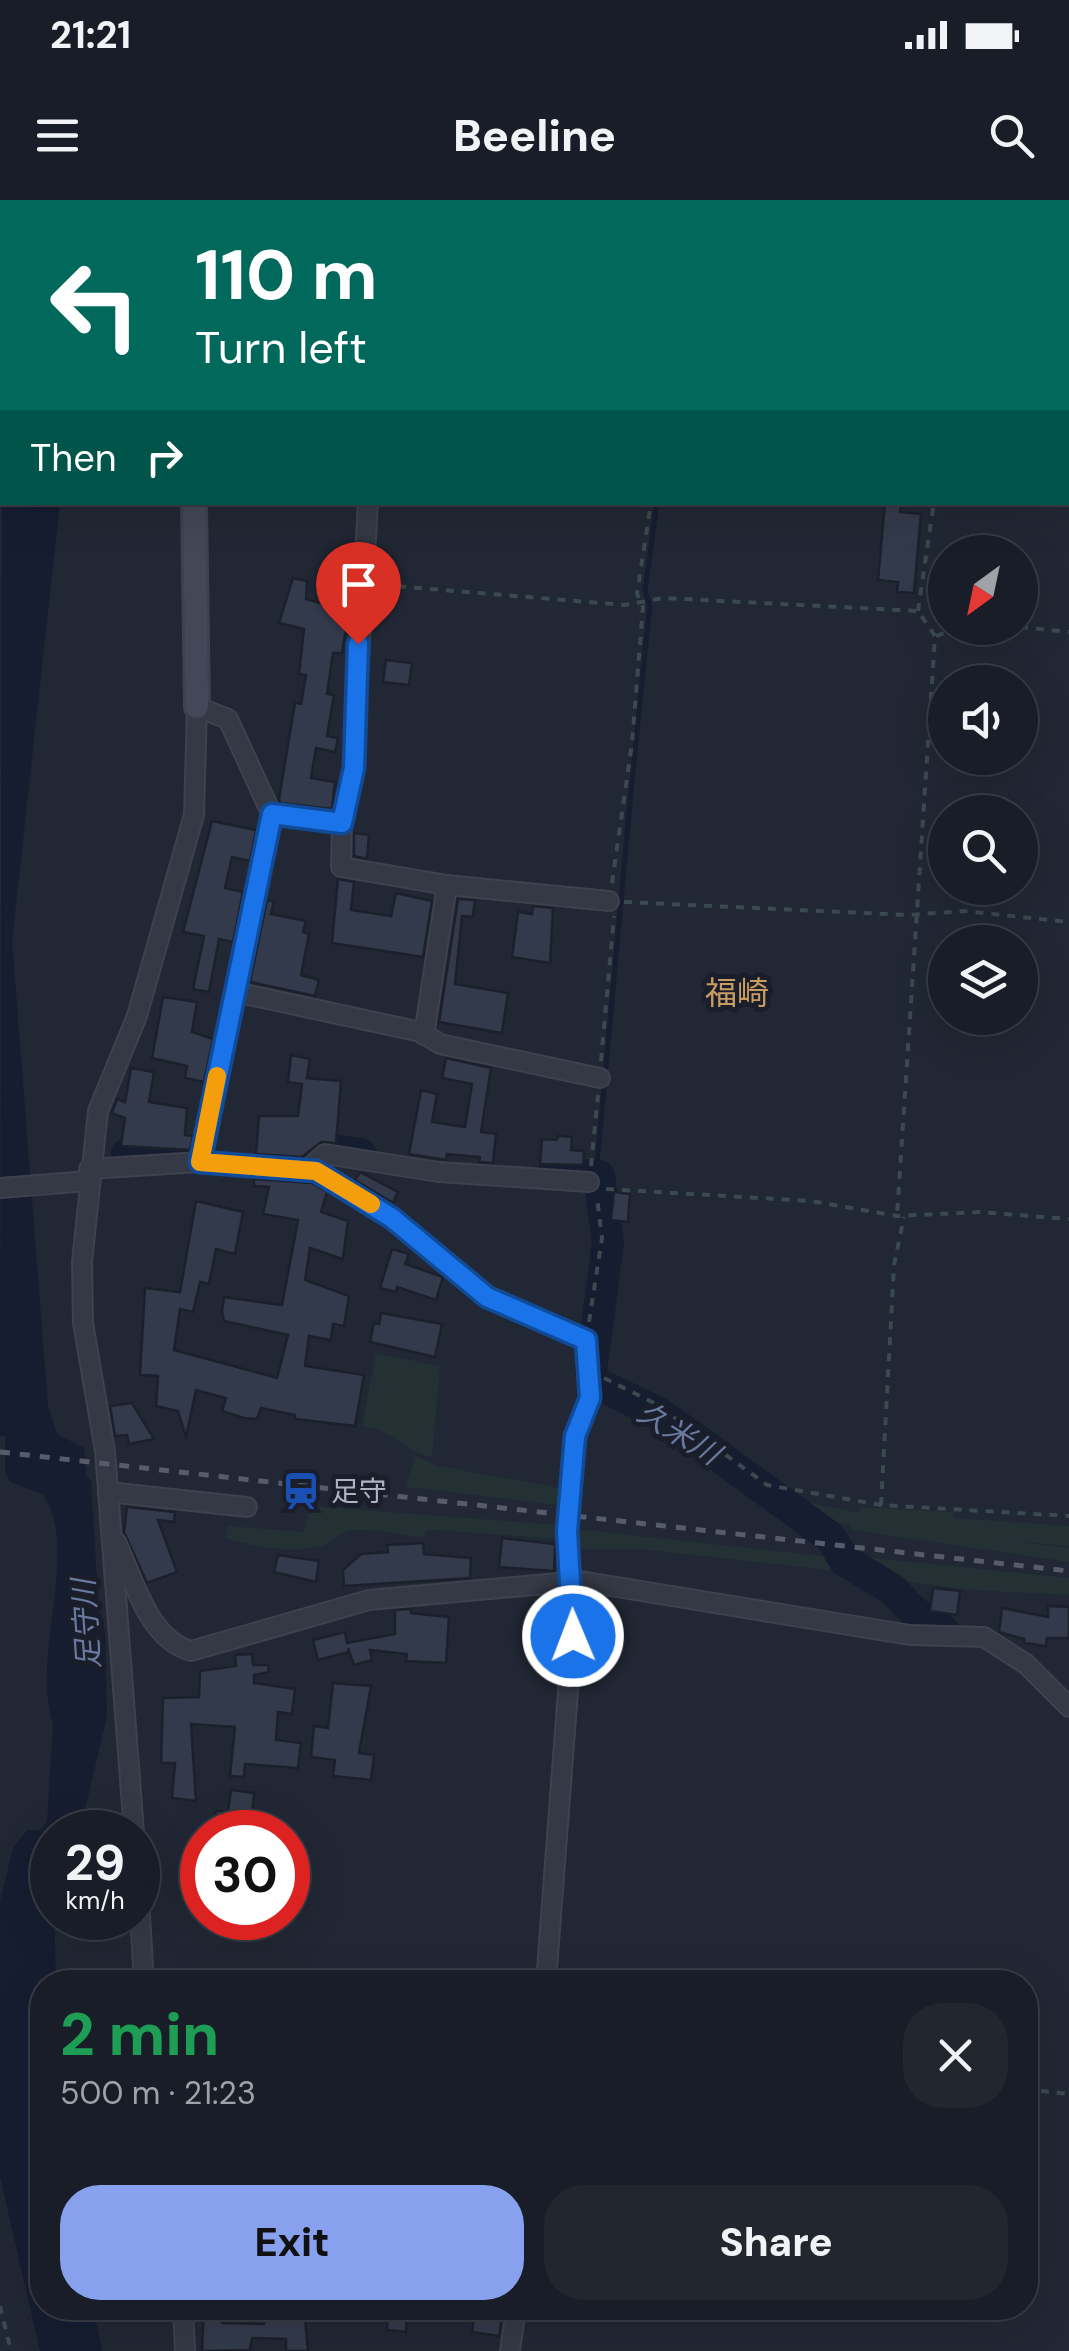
<!DOCTYPE html>
<meta charset="utf-8">
<style>
:root{--surface:#191d27;--page:#22262f;--text:#f1f3f6;--muted:#9fa2a7;--line:#373b44;--accent:#87a1ee}
body{margin:0;font-family:"DM Sans","Noto Sans JP",sans-serif;background:var(--page);color:var(--text);height:100vh;display:flex;flex-direction:column;font-size:38px;white-space:nowrap}
*{box-sizing:border-box;margin:0}
p{font-size:32px;color:var(--muted)}
.icon{flex:none;width:55px;height:55px;fill:none;stroke:currentColor;stroke-width:2;stroke-linecap:round;stroke-linejoin:round}
.map{position:relative;flex:1;overflow:hidden}
.sheet{position:absolute;left:30px;top:1770px;width:1008px;height:350px;display:flex;flex-direction:column;background:var(--surface);border-radius:40px;box-shadow:0 10px 40px #0002,0 0 0 2px var(--line)}
.sheet>*{flex:none}
.top-card{position:absolute;left:0px;top:0px;width:1070px;height:305px;box-shadow:0 10px 40px #0002,0 0 0 2px var(--line);background:#00695c;color:#fff;overflow:hidden}
.needle{width:65px;rotate:213deg}
.tools{position:absolute;left:928px;top:335px;display:grid;gap:20px}
.tools a{display:grid;place-items:center;width:110px;height:110px;border-radius:50%;background:var(--surface);box-shadow:0 10px 40px #0002,0 0 0 2px var(--line);font-size:50px}
.speed{position:absolute;left:30px;top:1610px;display:flex;gap:20px;font-size:50px;font-weight:700;text-align:center}
.speed>*{display:grid;place-content:center;width:130px;height:130px;border-radius:50%;background:var(--surface);box-shadow:0 10px 40px #0002,0 0 0 2px var(--line);line-height:1}
.speed small{font-size:25px;font-weight:400}
.speed .limit{border:15px solid #d22;background:#fff;color:#111}
.pin{position:absolute;display:grid;place-items:center;width:85px;height:85px;color:#fff;margin:-102px -42px;border-radius:50% 50% 50% 0;rotate:-45deg;box-shadow:0 0 10px #0007}
.pin .icon{rotate:45deg}
.me{position:absolute;width:110px;margin:-55px;rotate:359deg;stroke-linejoin:round;filter:drop-shadow(0 0 8px #0008)}
.turn{display:flex;align-items:center;gap:35px;height:210px;padding:0 30px;font-size:45px}
.turn .icon{width:130px;height:130px;stroke-width:2.5}
.turn b{display:block;font-size:70px;line-height:85px}
.then{display:flex;align-items:center;height:95px;padding:0 30px;background:#0003;gap:20px;font-size:38px}
.round{display:grid;place-items:center;flex:none;width:105px;height:105px;border-radius:40px;background:var(--page)}
.overview{display:flex;align-items:center;justify-content:space-between;height:170px;padding:0 30px}
h1{font-size:60px;font-weight:800;line-height:75px;color:#1e9e55}
.button{display:flex;gap:20px;margin-top:auto;padding:20px 30px}
.button a{flex:1;height:115px;border-radius:40px;background:var(--accent);color:#111;font-size:40px;font-weight:800;line-height:115px;text-align:center}
.button a+a{background:var(--page);color:var(--text)}
.status{display:flex;justify-content:space-between;align-items:center;height:70px;padding:0 50px;background:var(--surface);direction:ltr}
.status svg{height:28px;fill:currentColor}
header{display:flex;justify-content:space-between;align-items:center;height:130px;padding:0 30px;background:var(--surface);font-size:45px;font-weight:800}
.map>svg:first-child{display:block}
.green{fill:#233135}
.water{fill:#161d31}
.lines{fill:none;stroke-linecap:round;stroke-linejoin:round}
.stream{stroke:#161d31;stroke-width:5}
.river{stroke:#161d31;stroke-width:32}
.building{fill:#333a4b;stroke:#1c202c;stroke-width:2.5}
.street-casing{stroke:#3e424f;stroke-width:22}
.secondary-casing{stroke:#3e424f;stroke-width:28}
.path{stroke:#3b4a4e;stroke-width:4;stroke-dasharray:8 8;stroke-linecap:butt}
.street{stroke:#343945;stroke-width:18}
.secondary{stroke:#434858;stroke-width:22}
.rail{stroke:#565c6c;stroke-width:5;stroke-dasharray:10 10;stroke-linecap:butt}
.route-casing{stroke:#114b97;stroke-width:25}
.route{stroke:#1a73e8;stroke-width:18}
.slow{stroke:#f59e0b;stroke-width:18}
.labels{text-anchor:middle;dominant-baseline:central;stroke-width:10;stroke-linejoin:round;paint-order:stroke}
.poi-label{font-size:28px;fill:#aeb3c2;stroke:#1a1e2a;text-anchor:start}
.water-label{font-size:30px;font-style:italic;fill:#6a799f;stroke:#1a1e2a}
.quarter-label{font-size:32px;fill:#c99d62;stroke:#1a1e2a}
</style>
<div class="status"><b>21:21</b><svg viewBox="0 0 49 12"><path d="M0 12V9h3v3zM5 12V6h3v6zM10 12V3h3v9zM15 12V0h3v12zM26 1h20v11H26zM47 4h2v5h-2z"/></svg></div>
<header><svg class="icon" aria-label="menu" viewBox="0 0 24 24"><path d="M4 6h16M4 12h16M4 18h16"/></svg>Beeline<svg class="icon" aria-label="search" viewBox="0 0 24 24"><circle cx="10" cy="10" r="6"/><path d="M15 15l6 6"/></svg></header>
<div class="map">
<svg width="1069" height="2151" viewBox="0 0 1069 2151">
<rect width="100%" height="100%" fill="#212734"/>
<g class="green">
<path d="M376 1153 440 1166 432 1257C402 1251 394 1230 362 1226Z"/>
<polygon points="415,1256 439,1266 560,1288 559,1305 406,1287"/>
<polygon points="793,1299 858,1313 861,1307 953,1312 954,1318 1069,1326 1069,1346 1011,1341 1069,1348 1069,1362 851,1330 851,1324 825,1321"/>
<path d="M311 1306 559 1325V1339L437 1330H425V1337C402 1336 374 1328 354 1330 339 1331 333 1344 320 1346 286 1353 257 1348 226 1338L227 1326 304 1332Z"/>
<polygon points="576,1329 831,1357 847,1372 638,1349 575,1349"/>
<path d="M852 1356 1069 1378V1395C1017 1391 885 1393 852 1356Z"/>
</g>
<path class="water" d="M2 154V302L60 303 12 741 48 1206 57 1234 84 1248 86 1276 91 1280 102 1466 99 1479 87 1475 82 1480C80 1514 112 1547 86 1575 90 1596 80 1611 87 1632H52L56 1782H42V2108H93L102 2151H40L0 1977V1701L13 1648 27 1630H40L47 1622 53 1524C30 1454 81 1352 43 1294L10 1282 5 1272V1236H0Z"/>
<g class="lines">
<g class="stream">
<polyline points="682,2 682,0"/>
<path d="M599 976 597 963C615 777 629 592 650 407L645 391 657 302"/>
</g>
<g class="river">
<polyline points="127,954 195,957"/>
<polyline points="268,961 304,963 316,947 360,954"/>
<polyline points="553,973 599,976 608,1042 591,1171 596,1183 660,1214 694,1238 830,1337 845,1361 892,1389 914,1412 942,1429"/>
<polyline points="63,1632 91,1515 89,1435"/>
</g>
</g>
<g class="building">
<polygon points="885,303 901,304 900,312 921,314 914,393 897,392 898,382 878,380"/>
<polygon points="293,378 307,381 306,399 349,411 342,453 333,453 327,494 334,495 327,536 338,538 335,552 316,548 311,578 335,582 332,609 280,603 279,599 295,503 301,504 306,475 299,474 304,429 279,423"/>
<polygon points="386,460 412,463 409,485 383,482"/>
<polygon points="212,621 256,630 250,661 232,657 225,688 243,692 233,742 219,739 209,792 193,789 204,736 183,732"/>
<polygon points="354,633 369,635 367,659 354,656"/>
<polygon points="338,679 354,682 351,710 391,716 396,693 432,701 423,757 332,743"/>
<polygon points="458,699 475,700 473,717 462,716 455,784 508,793 502,833 439,822"/>
<polygon points="267,700 274,701 271,714 306,721 303,732 309,734 301,775 319,780 315,796 250,782"/>
<polygon points="533,706 553,708 550,763 512,757 518,712 532,714"/>
<polygon points="163,797 197,802 192,832 213,839 204,882 185,878 187,866 152,858"/>
<polygon points="291,855 310,859 307,878 341,881 336,943 321,942 302,957 256,954 259,916 298,916 302,884 288,882"/>
<polygon points="446,858 491,868 481,932 496,934 493,963 479,962 480,957 447,954 446,960 409,954 421,890 437,894 432,922 465,927 472,884 442,878"/>
<polygon points="131,868 154,872 149,902 187,908 185,935 193,936 190,950 121,946 125,918 112,913 117,899 125,902"/>
<polygon points="558,936 572,937 571,950 584,951 583,965 540,964 542,939 557,940"/>
<polygon points="360,972 398,992 393,1003 355,980"/>
<polygon points="254,979 312,983 327,992 321,1012 348,1021 343,1059 310,1048 305,1080 349,1096 344,1126 333,1124 331,1140 309,1136 305,1166 364,1175 355,1226 295,1219 295,1215 261,1208 257,1219 244,1218 222,1211 226,1198 196,1190 186,1237 178,1211 156,1206 158,1176 140,1175 145,1088 180,1092 196,1001 243,1012 235,1054 216,1049 209,1084 200,1082 193,1112 180,1109 174,1150 277,1178 288,1135 224,1121 222,1112 224,1097 282,1105 298,1020 263,1014 269,987 254,986"/>
<polygon points="614,992 630,994 628,1022 611,1020"/>
<polygon points="392,1049 409,1054 405,1064 443,1077 436,1100 397,1087 396,1092 380,1088"/>
<polygon points="381,1113 442,1124 435,1157 370,1142 374,1123 379,1124"/>
<polygon points="132,1203 154,1239 129,1244 127,1235 115,1236 110,1206"/>
<polygon points="127,1307 175,1312 174,1322 158,1320 177,1372 147,1383 124,1332"/>
<polygon points="502,1338 555,1344 554,1371 499,1367"/>
<polygon points="423,1343 424,1354 471,1358 470,1378 344,1386 343,1370 361,1354 388,1352 387,1345"/>
<polygon points="278,1355 319,1361 316,1382 274,1372"/>
<polygon points="933,1388 960,1391 957,1415 930,1411"/>
<polygon points="1048,1406 1069,1407 1069,1438 1047,1438 1046,1446 1024,1443 1024,1439 999,1432 1002,1408 1048,1417"/>
<polygon points="411,1409 411,1413 449,1417 446,1463 406,1461 407,1454 370,1450 372,1460 354,1465 348,1448 349,1452 318,1460 313,1440 345,1432 347,1443 395,1434 395,1410"/>
<polygon points="252,1454 253,1465 268,1465 269,1472 254,1475 254,1483 295,1489 292,1514 278,1512 276,1540 301,1543 298,1568 245,1564 244,1577 230,1576 235,1527 191,1524 196,1601 172,1598 175,1563 161,1563 163,1498 199,1497 200,1471 236,1466 235,1455"/>
<polygon points="333,1483 371,1486 359,1553 374,1555 371,1580 333,1576 335,1560 311,1557 314,1526 328,1528"/>
<polygon points="231,1590 254,1593 252,1617 271,1620 269,1632 212,1632 216,1611 228,1611"/>
<polygon points="204,2108 223,2108 222,2123 264,2124 268,2108 304,2108 308,2151 286,2151 286,2139 252,2138 250,2150 202,2151"/>
<polygon points="388,2108 407,2108 406,2132 387,2130"/>
<polygon points="475,2109 503,2113 499,2136 472,2132"/>
</g>
<g class="lines">
<g class="street-casing">
<g id="street">
<polyline points="393,2 393,0"/>
<polyline points="368,302 353,568 342,623 341,667 447,685 609,701"/>
<polyline points="272,615 342,623"/>
<polyline points="235,792 421,832 440,844 600,878"/>
<polyline points="424,835 447,685"/>
<polyline points="89,969 200,962 316,971 392,1017 487,1097 586,1139 590,1198 575,1236 569,1305 567,1345 574,1412 546,1782"/>
<polyline points="308,969 325,954 439,972 589,982"/>
<polyline points="0,988 88,981"/>
<polyline points="108,1292 247,1307"/>
<path d="M116 1342C134 1380 148 1439 191 1451L369 1400 580 1381 910 1435 984 1437 1026 1464 1069 1507"/>
<polyline points="134,1632 105,1251 83,1123 82,1062 98,911 137,816 194,615 197,507 228,519 272,615 200,962"/>
<polyline points="138,1681 144,1782"/>
<polyline points="183,2108 185,2151"/>
<polyline points="510,2151 516,2108"/>
</g>
</g>
<g class="secondary-casing">
<g id="secondary">
<polyline points="215,2 216,0"/>
<polyline points="194,302 197,507"/>
</g>
</g>
<g class="path">
<polyline points="677,2 677,0"/>
<polyline points="954,2 954,0"/>
<polyline points="1068,153 1069,153"/>
<polyline points="382,385 625,405 663,398 918,411 935,436 897,1016"/>
<polyline points="918,411 934,302"/>
<polyline points="1020,427 1069,432"/>
<polyline points="936,436 960,428"/>
<polyline points="612,683 632,543 643,407 637,394 651,302"/>
<polyline points="624,702 908,715 964,711 1069,722"/>
<polyline points="601,861 614,716"/>
<polyline points="591,966 598,895"/>
<polyline points="606,989 811,1001 897,1016 980,1012 1069,1019"/>
<polyline points="589,1122 602,1038 597,998"/>
<polyline points="604,1178 656,1204 767,1285 881,1305 1069,1316"/>
<polyline points="881,1305 894,1065 904,1017"/>
<polyline points="1025,1889 1069,1894"/>
<polyline points="0,2106 11,2151"/>
</g>
<use href="#street" class="street"/>
<use href="#secondary" class="secondary"/>
<polyline class="rail" points="0,1252 1069,1371"/>
</g>
<g class="lines">
<g class="route-casing">
<polyline id="route" points="358,444 354,568 342,623 272,614 200,962 316,971 392,1018 487,1097 586,1140 590,1198 575,1236 567,1331 573,1436"/>
</g>
<use href="#route" class="route"/>
<polyline class="slow" points="217,876 200,962 316,971 371,1004"/>
</g>
<defs>
<g id="station-bare" transform="scale(3)"><path d="M-3-6H3Q5-6 5-4V2Q5 4 3 4L4.5 6H3L1.5 4h-3L-3 6H-4.5L-3 4Q-5 4-5 2V-4Q-5-6-3-6ZM-3.5-4v3h7v-3ZM-3.5 1v1.5H-2V1ZM2 1v1.5H3.5V1Z" fill="#1a4fb4" stroke="#1a1e2a" stroke-width="2.5" paint-order="stroke"/></g>
</defs>
<g fill-rule="evenodd">
<use href="#station-bare" x="301" y="1291"/>
</g>
<g class="labels">
<g class="poi-label">
<text x="331" y="1291">足守</text>
</g>
<g class="water-label">
<text transform="translate(679 1233) rotate(32)">久米川</text>
<text transform="translate(86 1424) rotate(-94)">足守川</text>
</g>
<g class="quarter-label">
<text x="737" y="793">福崎</text>
</g>
</g>
</svg>
<div class="tools">
<a><svg class="needle" viewBox="-14 -14 28 28"><path d="M0-13l5 13h-10z" fill="#e53935"/><path d="M0 13l5-13h-10z" fill="#9fa2a7"/></svg></a>
<a><svg class="icon" aria-label="sound" viewBox="0 0 24 24"><path d="M4 9h4l5-4v14l-5-4H4zM17 9q2 3 0 6"/></svg></a>
<a><svg class="icon" aria-label="search" viewBox="0 0 24 24"><circle cx="10" cy="10" r="6"/><path d="M15 15l6 6"/></svg></a>
<a><svg class="icon" aria-label="layers" viewBox="0 0 24 24"><path d="M12 4l9 5-9 5-9-5zM3 14l9 5 9-5"/></svg></a>
</div>
<div class="speed"><div>29<small>km/h</small></div><div class="limit">30</div></div>
<div class="pin" style="left:358px;top:444px;background:#d93025"><svg class="icon" aria-label="arrive" viewBox="0 0 24 24"><path d="M6 21V4h12l-3 4 3 4H6"/></svg></div>
<svg class="me" style="left:573px;top:1436px" viewBox="-20 -20 40 40"><circle r="17" fill="#1a73e8" stroke="#fff" stroke-width="3"/><path d="M0-11L8 9 0 5-8 9z" fill="#fff"/></svg>
<div class="top-card">
<div class="turn"><svg class="icon" aria-label="left" viewBox="0 0 24 24"><path d="M17 20v-9H6M10 6l-5 5 5 5"/></svg><div><b>110 m</b>Turn left</div></div>
<div class="then">Then<svg class="icon" aria-label="right" viewBox="0 0 24 24"><path d="M7 20v-9h11M14 6l5 5-5 5"/></svg></div>
</div>
<section class="sheet">
<div class="overview"><div><h1>2 min</h1><p>500 m · 21:23</p></div><a class="round"><svg class="icon" aria-label="close" viewBox="0 0 24 24"><path d="M6 6l12 12M18 6L6 18"/></svg></a></div>
<div class="button"><a>Exit</a><a>Share</a></div>
</section>
</div>
